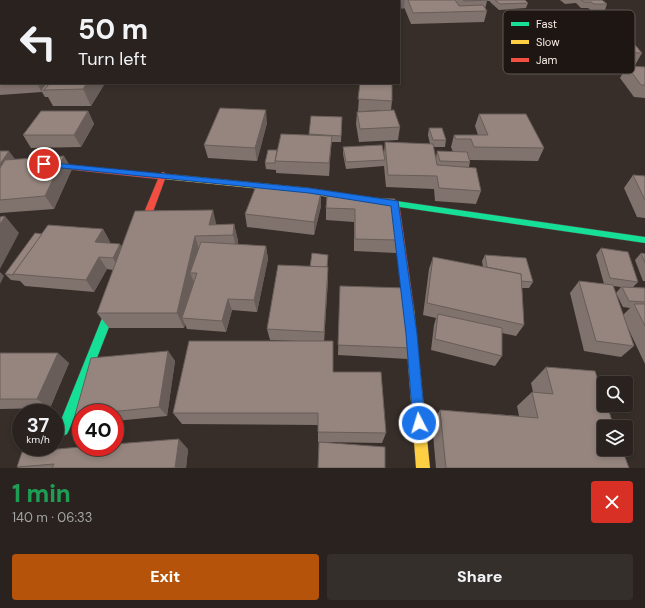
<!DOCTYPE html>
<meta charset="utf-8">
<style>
:root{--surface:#29221f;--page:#352f2c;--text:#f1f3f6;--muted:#a5a4a4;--line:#453f3d;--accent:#b45309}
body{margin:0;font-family:"DM Sans",sans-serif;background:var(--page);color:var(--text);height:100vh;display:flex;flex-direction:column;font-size:15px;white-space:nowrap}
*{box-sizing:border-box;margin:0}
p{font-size:13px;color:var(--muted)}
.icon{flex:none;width:22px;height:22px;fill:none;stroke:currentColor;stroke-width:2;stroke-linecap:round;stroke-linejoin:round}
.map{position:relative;height:468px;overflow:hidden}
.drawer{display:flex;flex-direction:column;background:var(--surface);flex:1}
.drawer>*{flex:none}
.top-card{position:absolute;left:0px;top:0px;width:400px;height:84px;box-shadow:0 2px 6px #0003,0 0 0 1px var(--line);background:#29221f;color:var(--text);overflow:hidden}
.tools{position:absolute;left:597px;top:376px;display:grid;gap:8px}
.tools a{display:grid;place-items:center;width:36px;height:36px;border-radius:4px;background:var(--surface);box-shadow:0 2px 6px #0003,0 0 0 1px var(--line);font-size:20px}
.speed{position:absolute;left:12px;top:404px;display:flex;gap:8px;font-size:20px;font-weight:700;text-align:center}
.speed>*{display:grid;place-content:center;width:52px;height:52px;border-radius:50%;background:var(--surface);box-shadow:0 2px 6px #0003,0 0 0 1px var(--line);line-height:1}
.speed small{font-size:10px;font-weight:400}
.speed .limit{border:6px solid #d22;background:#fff;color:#111}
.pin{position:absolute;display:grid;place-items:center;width:34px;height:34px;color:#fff;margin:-17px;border:2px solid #fff;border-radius:50%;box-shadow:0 1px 4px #0007}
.me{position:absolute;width:44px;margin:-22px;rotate:355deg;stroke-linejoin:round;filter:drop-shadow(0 0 3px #0008)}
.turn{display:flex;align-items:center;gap:14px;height:84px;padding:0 12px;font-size:18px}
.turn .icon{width:52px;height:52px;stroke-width:2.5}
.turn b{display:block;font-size:28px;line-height:34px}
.round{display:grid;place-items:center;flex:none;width:42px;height:42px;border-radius:4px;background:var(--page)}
.head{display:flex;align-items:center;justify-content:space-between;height:68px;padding:0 12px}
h1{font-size:24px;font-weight:800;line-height:30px;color:#1e9e55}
.button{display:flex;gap:8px;margin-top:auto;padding:8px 12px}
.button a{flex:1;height:46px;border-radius:4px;background:var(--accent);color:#fff;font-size:16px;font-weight:800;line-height:46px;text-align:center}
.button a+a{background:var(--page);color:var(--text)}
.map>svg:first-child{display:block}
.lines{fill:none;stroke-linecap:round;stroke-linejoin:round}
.street-casing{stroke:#524a45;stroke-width:1}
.fast-casing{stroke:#524a45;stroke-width:1}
.slow-casing{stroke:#524a45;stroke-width:1}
.jam-casing{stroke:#524a45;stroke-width:1}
.street{fill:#6d6562;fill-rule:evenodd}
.fast{fill:#16e098;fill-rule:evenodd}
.slow{fill:#ffcf43;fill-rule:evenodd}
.jam{fill:#f24e42;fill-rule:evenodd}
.wall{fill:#80726c;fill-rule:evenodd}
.shaded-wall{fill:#685d58}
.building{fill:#95857e;stroke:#685d58}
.route{fill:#1a73e8;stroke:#114b97}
.key{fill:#1e1612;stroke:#5f5652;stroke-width:1}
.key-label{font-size:11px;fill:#f8ece6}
</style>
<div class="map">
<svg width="645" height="468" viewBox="0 0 645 468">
<rect width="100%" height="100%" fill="#372e29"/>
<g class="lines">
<g class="street-casing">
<g id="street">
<polygon points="50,0 62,0 49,1"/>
<polygon points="396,0 408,0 412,5 410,7 399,9 399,1"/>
</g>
</g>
<g class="fast-casing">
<g id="fast">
<polygon points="362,196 645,237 645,243 359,201 358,199 359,197"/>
<polygon points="116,292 120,293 121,296 69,430 67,434 63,436 59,434 57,430 111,296 112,293"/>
</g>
</g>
<g class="slow-casing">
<g id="slow">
<polygon points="167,174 309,188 362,196 366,199 362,202 309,194 164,179 163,177"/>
<polygon points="409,304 413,306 414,309 430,468 416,468 404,309 405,306"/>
</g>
</g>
<g class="jam-casing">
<g id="jam">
<polygon points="0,158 160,174 163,172 171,177 170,179 165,179 143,239 141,241 135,241 133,239 158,179 0,162"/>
<polygon points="395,200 399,203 414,309 413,312 409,314 405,312 404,309 391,203"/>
</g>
</g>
<use href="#street" class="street"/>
<use href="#fast" class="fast"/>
<use href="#slow" class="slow"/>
<use href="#jam" class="jam"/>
</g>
<g class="wall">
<rect x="211" y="0" width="170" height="1"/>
<polygon points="405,0 525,0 528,3 526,8 499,10 490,2 490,1 487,1 485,9 487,11 484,22 411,24 404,7"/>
<polygon points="560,0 602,0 607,4 605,10 591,10 588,8 581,8 576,3 565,4"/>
<polygon points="600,37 642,53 635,65 606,63 595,48"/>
<polygon points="0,65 1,65 1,83 105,83 91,106 53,106 48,97 45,97 42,92 0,95"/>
<polygon points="627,66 645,67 645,98 634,97 620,78"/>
<polygon points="360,83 392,101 391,110 400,127 398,140 359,142 356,124 357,112 363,111 358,111"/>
<polygon points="88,111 94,124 81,147 31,148 23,135"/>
<polygon points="479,114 544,148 538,161 470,160 470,162 469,167 481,191 476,204 435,201 434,189 386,187 384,166 346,169 343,154 343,147 384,153 385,142 430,144 428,135 429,128 446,140 445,147 433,147 436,158 437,151 453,152 451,147 454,135 478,135 475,126"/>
<polygon points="311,116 342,117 341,142 331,142 329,176 276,173 276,170 266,169 265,163 277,150 309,135"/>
<polygon points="267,123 257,161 208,158 204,145"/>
<polygon points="0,151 15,159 72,169 54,209 0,213"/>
<polygon points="633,175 645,176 645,218 637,217 624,188"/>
<polygon points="395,199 398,240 396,253 354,251 354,222 326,220 326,208"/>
<polygon points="321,206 314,235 247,227 245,214"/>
<polygon points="234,224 238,241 238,244 266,246 268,259 257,312 232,310 226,332 187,329 185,324 184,328 109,328 97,313 113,270 107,269 94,292 25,286 20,281 11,280 5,274 42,234 103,229 110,242 109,243 122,246 217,225"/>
<path d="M601 248 638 282 633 287 645 288V364L626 324 634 346 621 357 584 351 570 293 579 281 604 284 596 255ZM613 286 621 287 616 293 623 307 630 308 623 315Z"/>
<polygon points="641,253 645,254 645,281 643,281 635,260"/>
<polygon points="328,255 327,267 328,267 328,279 324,341 333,372 386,433 382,443 318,442 318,425 182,424 173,413 297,341 270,340 267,329 310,267"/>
<polygon points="485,255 533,282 529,288 522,288 524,325 516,336 502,333 502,356 495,366 431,350 434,325 436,318 423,315 429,269 433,257 483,267 482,261"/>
<polygon points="340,286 412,348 408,359 338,355"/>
<polygon points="168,351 175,361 167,416 115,421 115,413 81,413 81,420 75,415"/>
<polygon points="0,353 69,363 50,408 0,409"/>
<polygon points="546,367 629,468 436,468 432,423 440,410 519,416 517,406 532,392 533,392 531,383"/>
<polygon points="188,449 186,468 19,468 17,467"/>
</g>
<g class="shaded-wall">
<polygon points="95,0 104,0 104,1 94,1"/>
<polygon points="146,0 155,0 155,1 145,1"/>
<polygon points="37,83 48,83 41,90 42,93"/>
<polygon points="87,83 105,83 91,106 83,89"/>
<polygon points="266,110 267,123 257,161 255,148"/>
<polygon points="88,111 94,124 81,147 74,135"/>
<polygon points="332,136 331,149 329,176 329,163"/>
<polygon points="9,151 18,163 0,192 0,164"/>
<polygon points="64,156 72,169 54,209 45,196"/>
<polygon points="321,193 321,206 314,235 314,222"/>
<polygon points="213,210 217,227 209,225"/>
<polygon points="5,216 19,233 0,269 0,225"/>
<polygon points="234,224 238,241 237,252 233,235"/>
<polygon points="103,229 110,242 103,254 95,242"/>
<polygon points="195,236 200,253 190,273 194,282 182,318 185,324 184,328 177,313"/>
<polygon points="120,244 127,256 120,270 113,258"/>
<polygon points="266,246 268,259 257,312 254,300"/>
<polygon points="99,257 107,269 94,292 86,280"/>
<polygon points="328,267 328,279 324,343 324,332"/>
<polygon points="0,272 4,276 0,284"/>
<polygon points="228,299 232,310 226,332 222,321"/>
<polygon points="168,351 175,361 167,416 159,407"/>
<polygon points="58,353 69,363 50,408 37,399"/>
<polygon points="179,439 188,449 186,468 175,468"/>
</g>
<g class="building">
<polygon points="68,0 95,0 94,1 67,1"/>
<polygon points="102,0 146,0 145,1 101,1"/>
<polygon points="154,0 207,0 207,1 153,1"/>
<polygon points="211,0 341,0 211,1"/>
<polygon points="341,0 357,0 357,1 342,1"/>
<rect x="357" y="0" width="18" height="1"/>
<polygon points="408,0 455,0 459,6 483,5 487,11 413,13"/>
<polygon points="463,0 488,0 465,1"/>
<polygon points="495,0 525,0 528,3 500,4"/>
<polygon points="581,0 602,0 607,4 594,4 591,2 584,2"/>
<polygon points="600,37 629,38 642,53 612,52"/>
<rect x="0" y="65" width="1" height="18"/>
<polygon points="627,66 645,67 645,85 641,85"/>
<polygon points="47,83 50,83 44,90 45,90 41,90"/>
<polygon points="50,83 87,83 83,89 44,90"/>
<polygon points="360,83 392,83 392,101 358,99"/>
<polygon points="220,108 266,110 255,148 204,145"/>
<polygon points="379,110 379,111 358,112"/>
<polygon points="394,110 400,127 360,129 357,112"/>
<polygon points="41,111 88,111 74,135 23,135"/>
<polygon points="479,114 526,114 544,148 474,147 471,139 456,139 454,135 488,135"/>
<polygon points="311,116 342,117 341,136 309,134"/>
<polygon points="429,128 442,128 446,140 433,140"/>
<polygon points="281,134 332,136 329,163 275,161"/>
<polygon points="385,142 433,144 437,165 476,168 481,191 439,188 437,176 388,175"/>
<polygon points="382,145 385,160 346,162 343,147"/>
<polygon points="268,150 277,150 275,161 275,163 265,163"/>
<polygon points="0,151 9,151 0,164"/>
<polygon points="437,151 467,152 470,162 440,161"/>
<polygon points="64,156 45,196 0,200 0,168 5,160"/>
<polygon points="633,175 645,176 645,200"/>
<polygon points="256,186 321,193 314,222 245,214"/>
<polygon points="327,196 395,199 398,240 355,239 355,209 326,208"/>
<polygon points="213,210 209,225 234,224 233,235 195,236 177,313 97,313 135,211"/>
<polygon points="5,216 0,225 0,217"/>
<polygon points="48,225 103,229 95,242 120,244 113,258 99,257 86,280 13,274"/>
<polygon points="35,233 42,234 13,274 14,275 5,274"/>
<polygon points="201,242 266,246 254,300 228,299 222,321 182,318 197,273 190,273"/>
<polygon points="601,248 628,252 638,282 610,278"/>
<polygon points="312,253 328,255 327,267 310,267"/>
<polygon points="641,253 645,254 645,263"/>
<polygon points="485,255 526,258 533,282 521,281 521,274 487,267"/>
<polygon points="433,257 521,274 524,325 427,303"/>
<polygon points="278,265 328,267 324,332 267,329"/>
<polygon points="579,281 613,285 634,346 596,341"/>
<polygon points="340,286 406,288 412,348 338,345"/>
<polygon points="622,287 645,288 645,302 629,301"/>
<polygon points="634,304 645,304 645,326"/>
<polygon points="438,314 502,328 502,356 435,339"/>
<polygon points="189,341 333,341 333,372 381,372 386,433 318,432 318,413 173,413"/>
<polygon points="168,351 159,407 99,413 81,413 81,415 75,415 91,358"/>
<polygon points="0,353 58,353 37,399 0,399"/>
<polygon points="546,367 595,371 604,398 604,405 607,405 614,427 604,427 604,449 622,449 629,468 446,468 440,410 538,418 532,392 553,394"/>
<polygon points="179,439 175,468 52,468 54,464 17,467 22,452 81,447 115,447 115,444"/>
<polygon points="319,442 385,447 385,468 318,468"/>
</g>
<polygon class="route" points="44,162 309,188 398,201 417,334 425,423 423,428 419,430 414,428 413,423 406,334 391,206 309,193 42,166 41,164"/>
<rect x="503" y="10" width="132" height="64" rx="6" class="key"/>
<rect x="511" y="22" width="18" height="4" fill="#16e098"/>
<rect x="511" y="40" width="18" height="4" fill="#ffcf43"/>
<rect x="511" y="58" width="18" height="4" fill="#f24e42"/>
<g class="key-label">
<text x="536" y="28">Fast</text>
<text x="536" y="46">Slow</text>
<text x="536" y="64">Jam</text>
</g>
</svg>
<div class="tools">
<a><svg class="icon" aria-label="search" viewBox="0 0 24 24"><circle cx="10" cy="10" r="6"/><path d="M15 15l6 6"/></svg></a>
<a><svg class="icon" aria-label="layers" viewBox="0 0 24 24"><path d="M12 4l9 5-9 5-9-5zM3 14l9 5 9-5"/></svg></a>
</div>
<div class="speed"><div>37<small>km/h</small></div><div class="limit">40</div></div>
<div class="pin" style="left:44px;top:164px;background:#d93025"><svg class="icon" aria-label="arrive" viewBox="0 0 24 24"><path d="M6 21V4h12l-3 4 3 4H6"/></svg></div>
<svg class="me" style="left:419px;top:423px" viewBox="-20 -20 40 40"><circle r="17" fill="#1a73e8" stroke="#fff" stroke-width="3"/><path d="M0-11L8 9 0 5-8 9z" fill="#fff"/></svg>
<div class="top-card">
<div class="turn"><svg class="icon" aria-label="left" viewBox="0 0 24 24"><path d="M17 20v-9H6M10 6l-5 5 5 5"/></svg><div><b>50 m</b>Turn left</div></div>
</div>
</div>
<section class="drawer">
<div class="head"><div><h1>1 min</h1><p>140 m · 06:33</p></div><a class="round" style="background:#d93025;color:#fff"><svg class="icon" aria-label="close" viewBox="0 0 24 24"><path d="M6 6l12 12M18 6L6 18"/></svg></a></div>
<div class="button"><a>Exit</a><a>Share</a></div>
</section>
